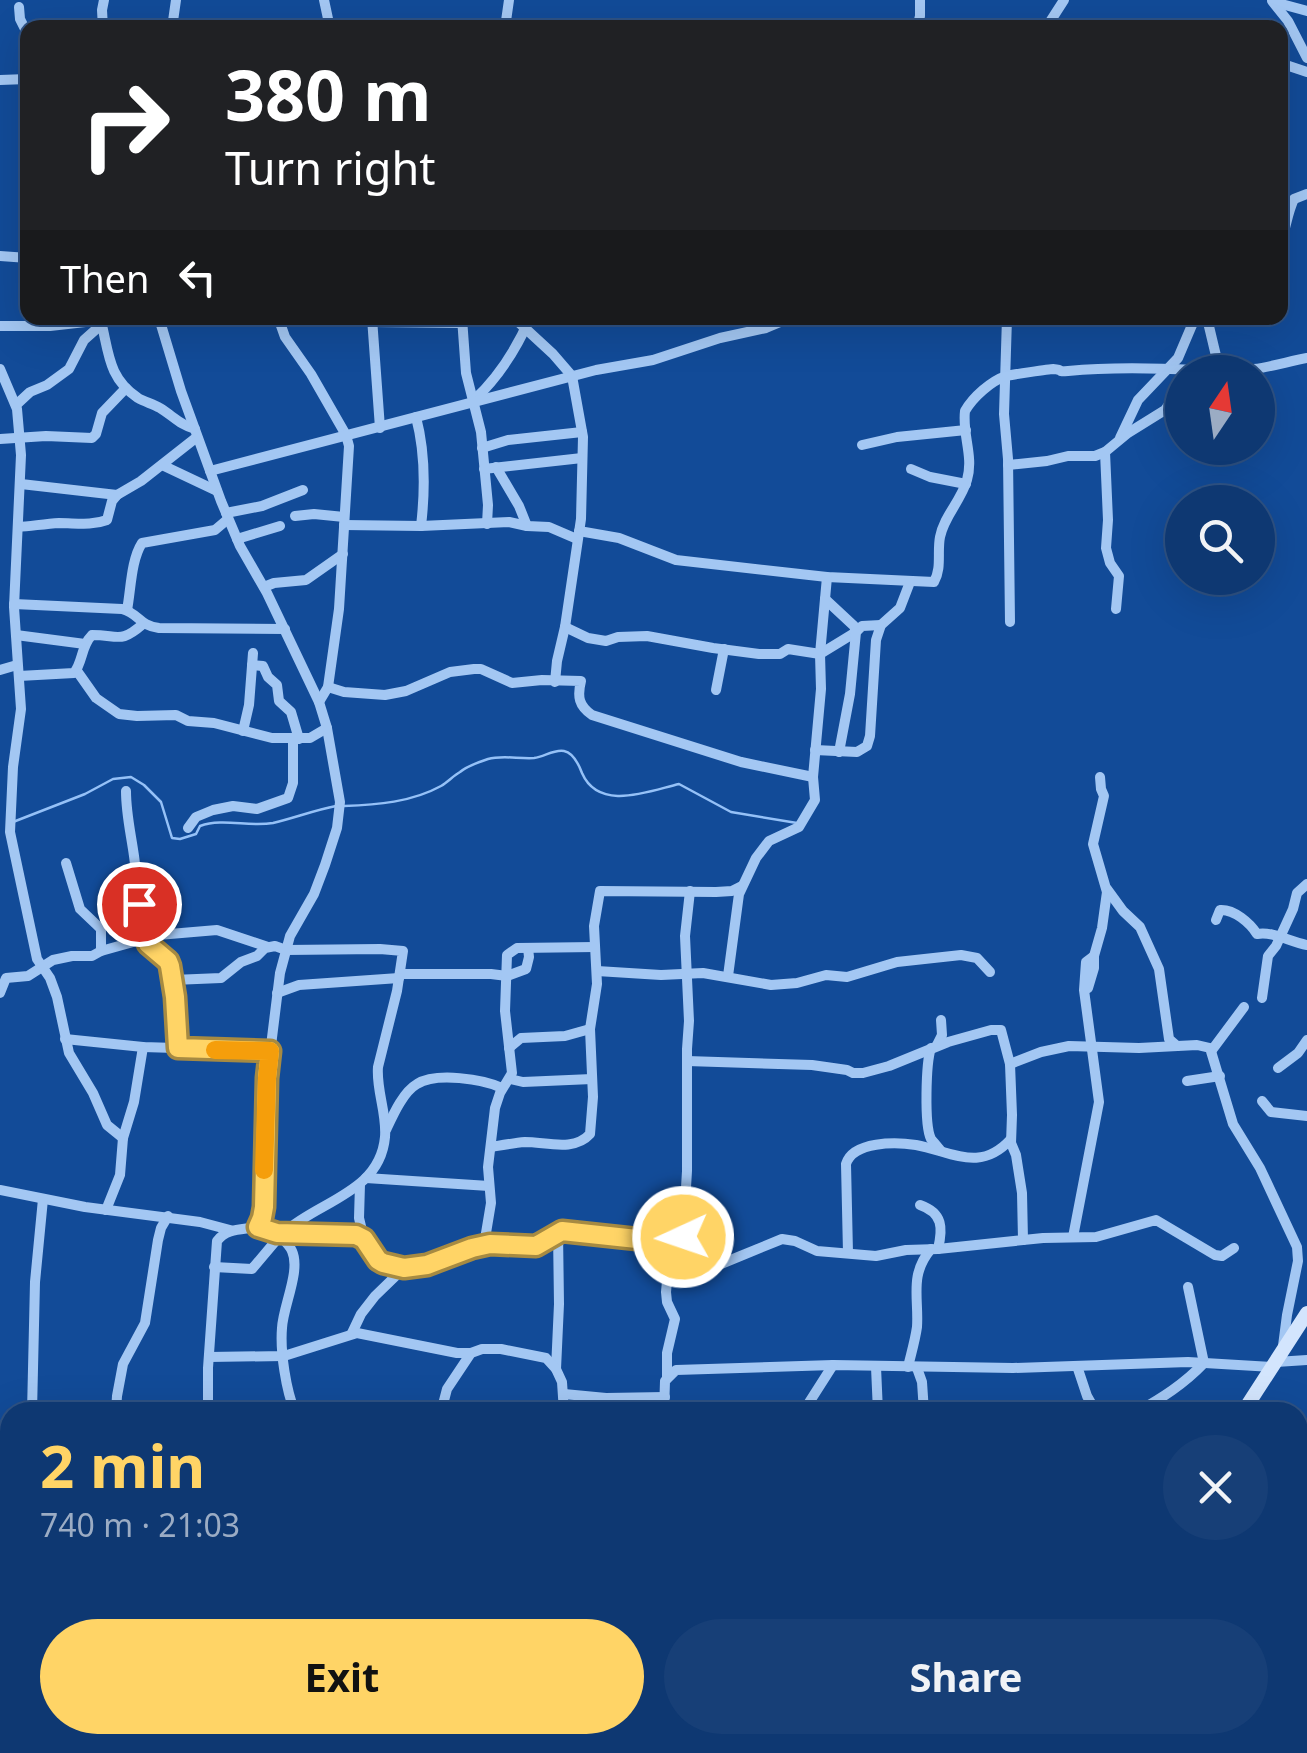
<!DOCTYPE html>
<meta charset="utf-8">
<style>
:root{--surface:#0e3872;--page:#173f77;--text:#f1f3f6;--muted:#9bacc4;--line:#2e5284;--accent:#ffd466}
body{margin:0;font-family:"Noto Sans",sans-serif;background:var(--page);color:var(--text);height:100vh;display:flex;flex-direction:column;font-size:38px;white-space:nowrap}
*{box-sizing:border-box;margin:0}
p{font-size:32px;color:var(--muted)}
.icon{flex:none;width:55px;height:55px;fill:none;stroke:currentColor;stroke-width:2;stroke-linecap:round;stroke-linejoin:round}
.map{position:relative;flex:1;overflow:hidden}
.side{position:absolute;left:0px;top:1402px;width:1308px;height:352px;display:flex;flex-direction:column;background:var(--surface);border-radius:30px 30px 0 0;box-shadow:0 10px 40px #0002,0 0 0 2px var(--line)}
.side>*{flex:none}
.banner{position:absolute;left:20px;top:20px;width:1268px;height:305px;border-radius:20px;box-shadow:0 10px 40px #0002,0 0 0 2px var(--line);background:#202124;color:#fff;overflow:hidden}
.needle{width:65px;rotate:13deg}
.fabs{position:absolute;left:1165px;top:355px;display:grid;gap:20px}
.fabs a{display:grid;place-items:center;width:110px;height:110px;border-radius:50%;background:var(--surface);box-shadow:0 10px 40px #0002,0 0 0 2px var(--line);font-size:50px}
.pin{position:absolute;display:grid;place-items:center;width:85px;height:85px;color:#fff;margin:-42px;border:5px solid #fff;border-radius:50%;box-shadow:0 2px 10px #0007}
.me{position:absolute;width:110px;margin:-55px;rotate:267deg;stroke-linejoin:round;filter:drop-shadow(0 0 8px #0008)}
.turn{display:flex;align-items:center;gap:35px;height:210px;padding:0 40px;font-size:45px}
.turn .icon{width:130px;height:130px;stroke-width:2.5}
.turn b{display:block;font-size:70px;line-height:85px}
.then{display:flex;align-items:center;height:95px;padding:0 40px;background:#0003;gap:20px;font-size:38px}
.round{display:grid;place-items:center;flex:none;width:105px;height:105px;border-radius:52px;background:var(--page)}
.summary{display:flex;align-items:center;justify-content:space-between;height:170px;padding:0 40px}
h1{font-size:60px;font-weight:700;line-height:75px;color:var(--accent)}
.button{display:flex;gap:20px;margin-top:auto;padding:20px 40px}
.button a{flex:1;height:115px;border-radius:60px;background:var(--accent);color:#111;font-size:40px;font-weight:700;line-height:115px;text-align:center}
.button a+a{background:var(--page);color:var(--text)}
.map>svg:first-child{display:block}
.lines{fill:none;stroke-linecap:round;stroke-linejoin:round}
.stream{stroke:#95c1f7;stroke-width:2.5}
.street{stroke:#a3c7f3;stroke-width:10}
.secondary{stroke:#d3e5fd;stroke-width:14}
.route-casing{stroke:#a68a42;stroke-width:25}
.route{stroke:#ffd466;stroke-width:18}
.slow{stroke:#f59e0b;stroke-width:18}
</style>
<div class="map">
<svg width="1307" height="1753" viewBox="0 0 1307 1753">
<rect width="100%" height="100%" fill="#124b98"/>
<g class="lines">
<g class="stream">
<path d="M344 806C377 805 412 802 441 786 448 782 453 776 460 772 467 766 479 762 488 759 502 755 519 759 534 758 544 757 554 749 564 751 574 753 579 765 582 773 599 812 649 791 679 784L731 812 797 823"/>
<path d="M13 822 85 794 113 779 131 777 144 785 161 802 172 838 180 839 196 834 200 826C223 818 248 827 273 823 294 818 315 810 336 806"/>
</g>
<g class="street">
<polyline points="324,0 330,28"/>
<polyline points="1272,1 1288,21 1307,58"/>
<polyline points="1274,2 1307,11"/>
<polyline points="19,7 20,19 28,35"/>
<polyline points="103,28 102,10 104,0"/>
<polyline points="172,28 176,0"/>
<polyline points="505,28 509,0"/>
<polyline points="917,28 920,16 920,0"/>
<polyline points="1046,28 1064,0"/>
<polyline points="1280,63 1307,72"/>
<polyline points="24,79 23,67 28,52"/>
<polyline points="0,80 27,79"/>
<path d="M1280 244C1286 229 1287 214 1294 199L1307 194"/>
<polyline points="0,256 28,258"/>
<path d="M159 318 181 391 221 501 240 546 267 593 319 702 327 728 340 802 337 828 325 865 314 894 290 936 280 973 267 1078 262 1218 257 1227C242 1230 227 1228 217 1241L208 1368V1412"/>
<polyline points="372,318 380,428"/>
<polyline points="462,318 466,373 481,432 488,505 487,524"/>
<polyline points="514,318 553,354 572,376 583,437 581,519 565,627 557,661 555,682"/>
<polyline points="1007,318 1004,414 1008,459 1010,622"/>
<path d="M1207 318 1217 360 1222 369C1250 374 1280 363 1307 358"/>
<polyline points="279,320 285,337 311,374 346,435 349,446 339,609 328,687 319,702"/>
<path d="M101 321C109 353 108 378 138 398 145 402 153 404 160 408 173 416 180 425 195 429"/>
<polyline points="372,322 462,323"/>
<polyline points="0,326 50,326 103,320"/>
<polyline points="0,369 17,409 21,455 14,607 21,709 13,767 10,832 37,959 50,978 57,997 69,1053 93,1093 107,1125 123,1138"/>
<path d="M473 401C499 377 516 350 530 318"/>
<polyline points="16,405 30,392 47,385 69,369 84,340 102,324"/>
<path d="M416 417C425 451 425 492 421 526"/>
<polyline points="1120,438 1138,400 1178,358 1195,318"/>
<polyline points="0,439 46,436 92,438 96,434 102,413 126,388"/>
<polyline points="862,445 897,437 966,430"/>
<polyline points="482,448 508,440 582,432"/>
<polyline points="1105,452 1108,520 1106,548 1110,563 1119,576 1116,609"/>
<polyline points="162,465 217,491"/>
<polyline points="1008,465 1047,461 1068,456 1095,456 1105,452 1128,433 1165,410 1182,385"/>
<polyline points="496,467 519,506 527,526"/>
<polyline points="484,469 582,458"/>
<polyline points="911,469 930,477 966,484"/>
<polyline points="210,471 596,370 653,360 720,338 766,328 790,318"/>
<polyline points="21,484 117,495"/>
<polyline points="226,513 262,506 303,490"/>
<polyline points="295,516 314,514 344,517"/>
<polyline points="344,525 421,526 509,522 527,526 549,527 577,539"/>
<path d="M18 527C31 526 45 524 59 523 76 523 91 526 107 520L112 501 117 495 141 481 197 437"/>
<path d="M579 531 619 538 676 560 827 577 934 582C942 568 937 552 940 537 944 516 961 501 967 480 974 456 962 435 965 411 973 397 991 381 1006 376 1010 375 1050 369 1053 369 1066 370 1055 372 1068 371 1110 367 1153 368 1195 370"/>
<polyline points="237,539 280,526"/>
<polyline points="264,587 274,583 306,580 343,554"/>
<path d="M14 604 122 609C140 614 138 625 159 628L285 629"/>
<path d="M127 610C131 589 131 560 142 543L215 530 228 519"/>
<polyline points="565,627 588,638 606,641 618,637 647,636 713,648 759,654 780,654 788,649 820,654 856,632 854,626 825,599"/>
<polyline points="16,635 85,644"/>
<polyline points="252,665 263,666 268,677 277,685 279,701 291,712 299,739"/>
<polyline points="0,670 17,665"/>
<polyline points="77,671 96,698 119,714 137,716 176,715 188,721 214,723 272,738 310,738 327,728"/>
<path d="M19 676 74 673C83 662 81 646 92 635 119 635 120 644 143 624"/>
<path d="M328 687 344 692 385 695 406 691 450 672 474 669H481L512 683 542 680 581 681C577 697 579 706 592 715L741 762 813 777"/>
<polyline points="716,690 724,649"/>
<polyline points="243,731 249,705 253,653"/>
<polyline points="815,750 857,752 867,746 870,736 876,640 881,625 900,608 910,582"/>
<polyline points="839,752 850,694 856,632 862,626 881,625"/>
<path d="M126 791C126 814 131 834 134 856 138 884 136 912 148 938"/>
<polyline points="188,828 196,817 213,810 233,806 257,809 288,798 293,783 293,739"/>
<polyline points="66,863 80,909 101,929 101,951"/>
<polyline points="1107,889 1123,911 1140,927 1159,969 1169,1039 1177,1046"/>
<path d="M1216 920 1220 910C1234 909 1250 923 1257 934 1273 931 1290 942 1307 945"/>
<path d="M145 938C151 949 161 951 168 960 177 973 177 1030 178 1048"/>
<polyline points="135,941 115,925 114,919 122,908 139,904"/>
<polyline points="597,971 661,975 703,973 771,985 797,983 826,975 847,977 897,962 961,955 977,958 990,972"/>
<polyline points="400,974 491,974 507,976 526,969 529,957 528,948"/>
<polyline points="728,976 739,894 756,858 769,841 799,827 815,800 813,777 821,689 820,654 827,577"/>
<path d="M173 980 221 978 241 962 257 956 265 948 275 946 286 950 380 949 403 951 397 991 378 1067C376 1090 387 1113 385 1137 380 1192 320 1201 286 1231"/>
<polyline points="1088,988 1094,968 1094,956 1102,928 1107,892 1093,844 1104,796 1101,789 1100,777"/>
<polyline points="0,993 6,978 28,976 53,960 72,956 92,956 101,951 158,935 217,930 268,947"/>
<polyline points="277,993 299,985 399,978"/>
<polyline points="1262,998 1268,956 1276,946 1293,909 1297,893 1307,884"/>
<polyline points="65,1039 143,1047 270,1051"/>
<polyline points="937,1045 942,1035 941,1020"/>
<polyline points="509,1048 521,1038 565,1036 590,1029"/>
<path d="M931 1048C926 1062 924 1125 931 1139 932 1140 940 1150 941 1151"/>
<polyline points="1212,1050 1244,1007"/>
<polyline points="687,1061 812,1065 847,1070 853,1073 863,1073 889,1066 948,1042 991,1030 1001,1030 1010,1064 1012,1115 1011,1143 1016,1155 1022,1193 1023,1240"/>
<polyline points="1010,1064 1041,1052 1069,1046 1139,1048 1197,1045 1210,1048 1233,1124 1260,1168 1297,1247 1298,1261 1287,1315 1283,1346"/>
<polyline points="1278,1068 1298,1053 1307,1040"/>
<polyline points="510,1079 523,1082 592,1079"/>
<polyline points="1187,1081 1220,1076"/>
<polyline points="1262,1101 1271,1112 1307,1116"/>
<path d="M386 1130C393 1115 403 1092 417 1084 436 1072 483 1079 502 1088"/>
<path d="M491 1147C503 1145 514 1143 525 1142 546 1142 574 1152 590 1134L593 1097 590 1029 597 984 594 926 600 891 716 892 732 891 742 886"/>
<polyline points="366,1178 489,1186"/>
<polyline points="360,1184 359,1218 364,1239"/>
<polyline points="0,1190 85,1207 200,1222 230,1230"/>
<path d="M920 1205C943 1213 943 1228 938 1249"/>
<polyline points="106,1210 120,1175 123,1138 134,1102 143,1047"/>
<polyline points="257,1227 277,1233 356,1235 364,1239 378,1259 383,1263 404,1268 427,1265 472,1248 491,1243 536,1245 561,1231 665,1242 683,1237 687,1243 695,1263 704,1267 716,1266 782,1239 795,1241 817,1251 876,1256 906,1250 938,1249 1043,1238 1096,1237 1156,1220 1215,1255 1222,1256 1234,1248"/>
<path d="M277 1233C281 1238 289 1244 292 1251 301 1271 283 1306 282 1328 280 1352 286 1390 295 1412"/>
<polyline points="683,1237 687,1171 687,1049 689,1021 685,936 690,891"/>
<polyline points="1073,1237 1099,1102 1084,990 1086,962 1094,956"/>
<polyline points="665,1242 669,1260 666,1292 667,1302 675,1319 667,1353 667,1377"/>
<polyline points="484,1245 491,1203 488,1167 495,1108 500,1093 512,1073 505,1011 507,955 517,948 595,947"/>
<path d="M848 1253 846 1164C853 1141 896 1142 916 1145 953 1152 980 1173 1011 1139"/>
<polyline points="214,1267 252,1269 279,1237"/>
<polyline points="352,1333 361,1314 375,1296 404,1268"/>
<polyline points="209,1357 284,1356 357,1333 457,1353 471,1353"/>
<polyline points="1276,1362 1307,1360"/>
<polyline points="1077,1366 1087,1396 1096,1412"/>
<polyline points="876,1367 878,1412"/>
<path d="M908 1367C911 1354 915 1341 917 1327 919 1298 909 1275 931 1249"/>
<polyline points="917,1368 922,1382 924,1412"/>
<polyline points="556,1369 559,1304 558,1232"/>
<polyline points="564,1394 606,1398 665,1397"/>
<polyline points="32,1412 35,1282 43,1199"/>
<polyline points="116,1412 117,1396 123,1364 145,1323 158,1240 161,1228 168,1216"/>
<polyline points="441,1412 447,1389 471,1353 482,1349 501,1349 546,1358 556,1369 562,1382 564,1412"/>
<polyline points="664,1412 665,1381 676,1370 833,1365 1013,1368 1188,1362 1273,1367"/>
<polyline points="803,1412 833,1365"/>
<path d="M1137 1412C1162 1398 1184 1384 1204 1363L1188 1287"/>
<polyline points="0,1426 10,1424"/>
<polyline points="1298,1451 1307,1454"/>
<polyline points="1298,1599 1307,1598"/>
<polyline points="0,1645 10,1645"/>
<polyline points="28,1745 29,1753"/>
<polyline points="114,1745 115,1753"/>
<polyline points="224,1745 276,1746"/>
<polyline points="362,1745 363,1753"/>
<polyline points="475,1745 477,1753"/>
<polyline points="658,1745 659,1753"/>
<polyline points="148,1753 171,1745"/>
<polyline points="762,1753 767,1745"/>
<polyline points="904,1753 905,1745"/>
<polyline points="1200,1753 1202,1745"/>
</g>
<g class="secondary">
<polyline points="1243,1412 1307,1313"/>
<polyline points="1284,1745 1289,1753"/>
</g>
</g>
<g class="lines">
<g class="route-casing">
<polyline id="route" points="139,904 148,944 168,961 170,966 175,997 178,1048 270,1051 267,1078 264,1207 262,1218 258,1227 277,1233 356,1235 364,1239 378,1260 383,1263 404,1268 427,1265 472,1248 490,1244 536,1246 562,1231 665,1242 683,1237"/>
</g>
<use href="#route" class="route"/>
<polyline class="slow" points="215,1050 270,1051 267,1078 264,1170"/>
</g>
</svg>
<div class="fabs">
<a><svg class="needle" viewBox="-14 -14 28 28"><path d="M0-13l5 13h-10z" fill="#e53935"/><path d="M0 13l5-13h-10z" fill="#9bacc4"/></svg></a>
<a><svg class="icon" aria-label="search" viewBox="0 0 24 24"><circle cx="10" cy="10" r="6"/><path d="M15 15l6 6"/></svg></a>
</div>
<div class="pin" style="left:139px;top:904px;background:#d93025"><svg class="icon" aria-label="arrive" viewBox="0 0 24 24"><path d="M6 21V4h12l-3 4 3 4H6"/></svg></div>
<svg class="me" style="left:683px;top:1237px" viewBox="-20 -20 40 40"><circle r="17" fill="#ffd466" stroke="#fff" stroke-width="3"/><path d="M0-11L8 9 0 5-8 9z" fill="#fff"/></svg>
<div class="banner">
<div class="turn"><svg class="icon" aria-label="right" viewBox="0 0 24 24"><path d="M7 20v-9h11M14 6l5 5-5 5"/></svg><div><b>380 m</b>Turn right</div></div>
<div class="then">Then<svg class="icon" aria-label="left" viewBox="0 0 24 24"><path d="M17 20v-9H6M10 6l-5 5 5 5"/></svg></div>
</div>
<section class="side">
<div class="summary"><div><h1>2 min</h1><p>740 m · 21:03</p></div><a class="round"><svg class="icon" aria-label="close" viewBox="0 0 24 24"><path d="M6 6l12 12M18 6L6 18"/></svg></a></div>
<div class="button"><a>Exit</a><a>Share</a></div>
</section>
</div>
